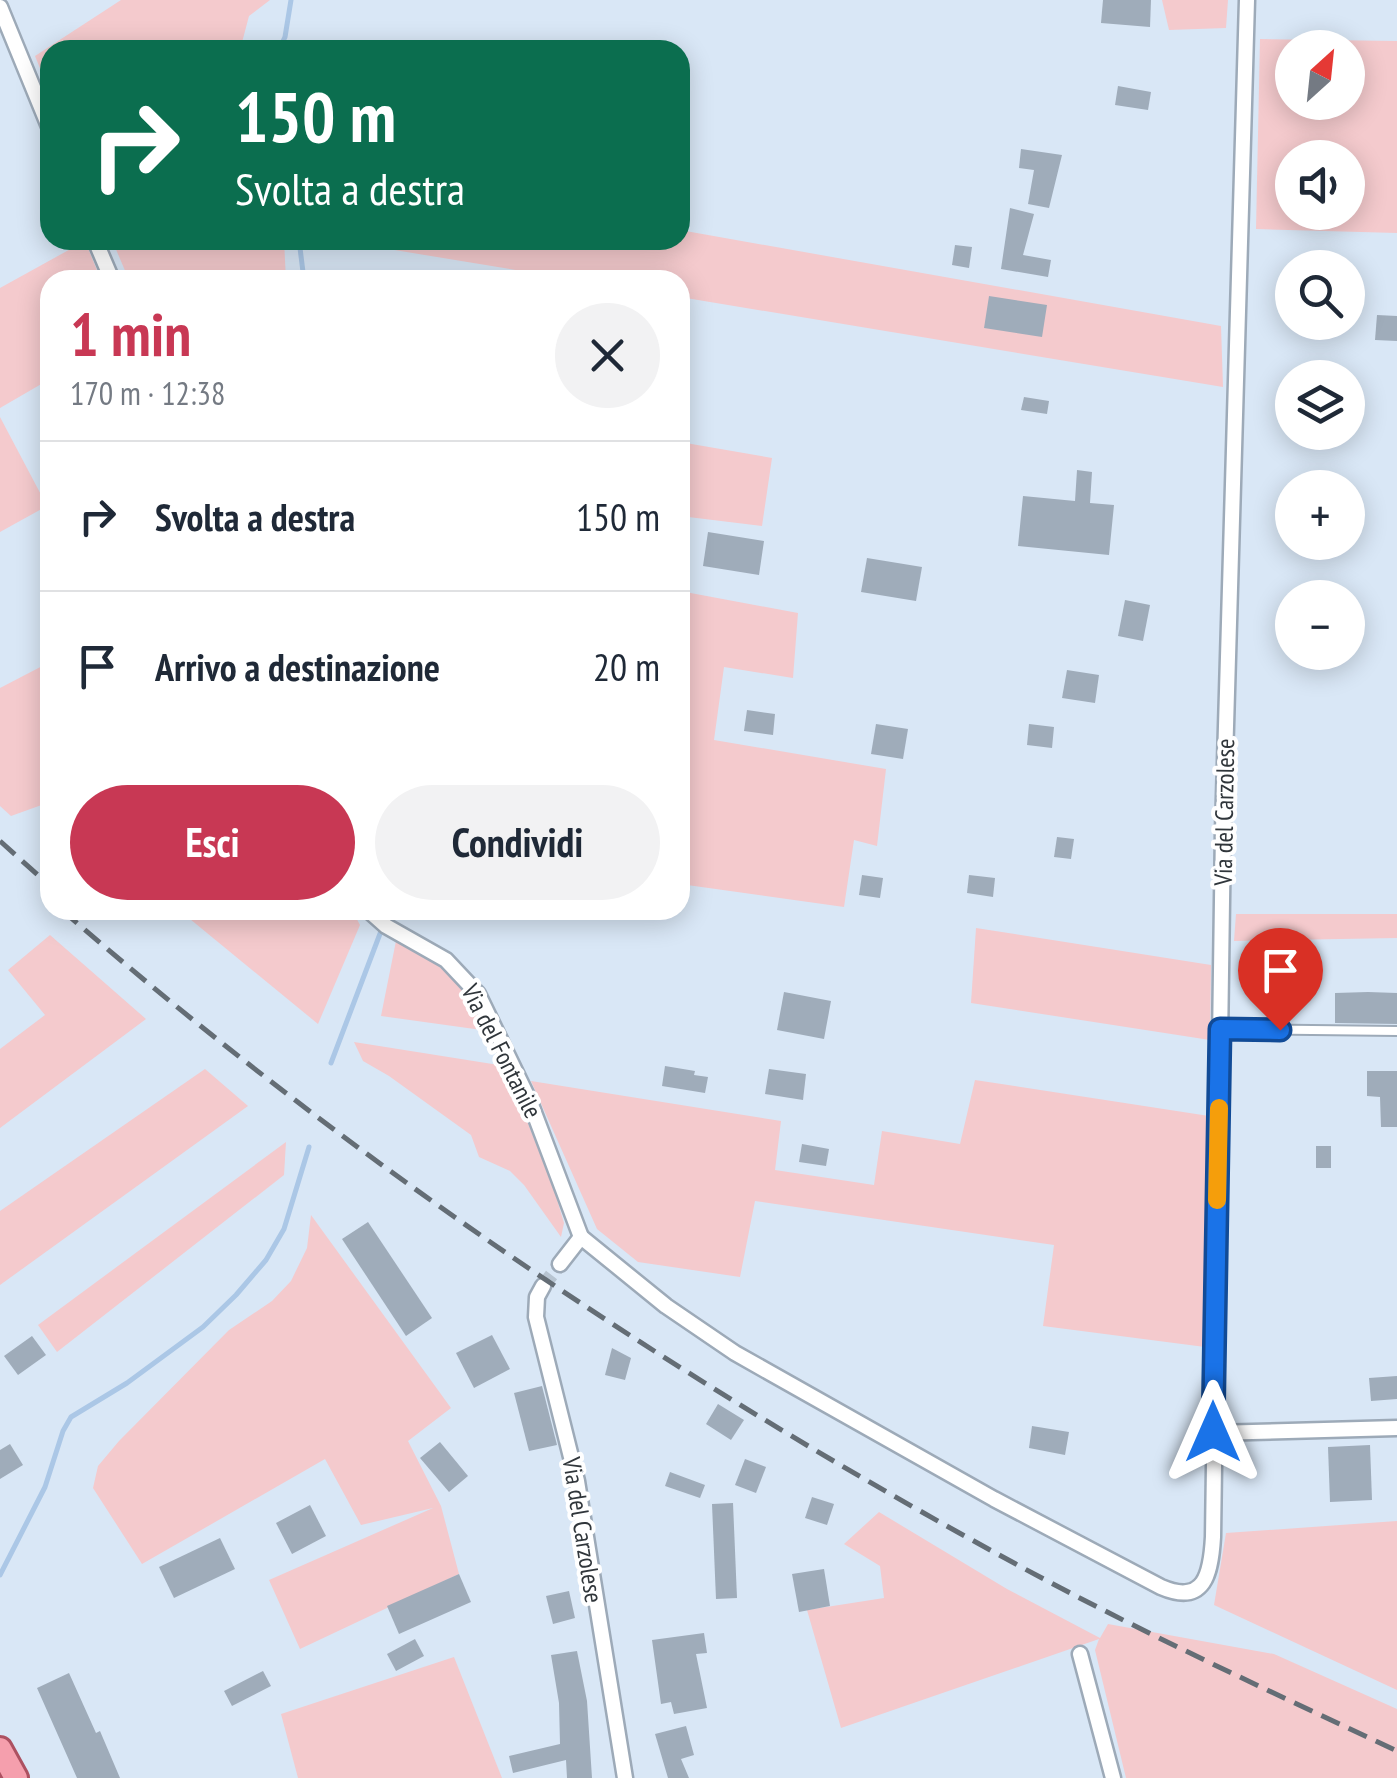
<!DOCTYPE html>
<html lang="it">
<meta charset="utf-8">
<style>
:root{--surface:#fff;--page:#f2f2f3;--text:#1f2937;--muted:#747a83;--line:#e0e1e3;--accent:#c83854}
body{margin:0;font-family:"PT Sans Narrow",sans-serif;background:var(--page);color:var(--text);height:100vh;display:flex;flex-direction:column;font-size:38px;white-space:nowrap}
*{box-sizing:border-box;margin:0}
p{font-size:32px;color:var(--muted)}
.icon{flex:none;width:55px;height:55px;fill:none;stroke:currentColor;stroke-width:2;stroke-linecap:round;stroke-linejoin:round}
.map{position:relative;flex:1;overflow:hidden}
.details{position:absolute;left:40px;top:270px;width:650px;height:650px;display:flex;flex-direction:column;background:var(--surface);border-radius:30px;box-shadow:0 5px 25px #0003}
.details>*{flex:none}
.top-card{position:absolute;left:40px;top:40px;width:650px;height:210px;border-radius:30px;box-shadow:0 5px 25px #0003;background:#0b6e4f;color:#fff;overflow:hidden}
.needle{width:65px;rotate:27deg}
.controls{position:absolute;left:1275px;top:30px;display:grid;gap:20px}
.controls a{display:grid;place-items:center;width:90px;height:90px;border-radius:50%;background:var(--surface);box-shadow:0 5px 25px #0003;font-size:50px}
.pin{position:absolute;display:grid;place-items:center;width:85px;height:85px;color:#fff;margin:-102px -42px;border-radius:50% 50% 50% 0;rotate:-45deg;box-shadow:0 0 10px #0007}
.pin .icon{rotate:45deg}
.me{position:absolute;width:110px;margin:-55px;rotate:0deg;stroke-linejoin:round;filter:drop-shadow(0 0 8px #0008)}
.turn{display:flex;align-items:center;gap:35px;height:210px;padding:0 30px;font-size:45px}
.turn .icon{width:130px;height:130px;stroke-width:2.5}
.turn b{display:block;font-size:70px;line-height:85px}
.round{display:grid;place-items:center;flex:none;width:105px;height:105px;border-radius:52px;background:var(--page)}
.summary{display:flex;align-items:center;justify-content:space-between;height:170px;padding:0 30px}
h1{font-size:60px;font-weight:700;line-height:75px;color:var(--accent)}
.button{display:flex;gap:20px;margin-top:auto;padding:20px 30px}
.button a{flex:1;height:115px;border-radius:60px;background:var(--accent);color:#fff;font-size:40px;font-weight:700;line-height:115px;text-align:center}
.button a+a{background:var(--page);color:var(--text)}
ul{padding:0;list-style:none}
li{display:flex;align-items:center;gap:30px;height:150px;padding:0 30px;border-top:2px solid var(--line)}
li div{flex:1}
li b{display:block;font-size:38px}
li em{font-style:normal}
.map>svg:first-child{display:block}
.green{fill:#f4cacd;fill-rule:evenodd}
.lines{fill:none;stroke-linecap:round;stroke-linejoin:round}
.stream{stroke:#abc7e6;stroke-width:5}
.building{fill:#9facba}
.minor-tunnel{stroke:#b7c4d1;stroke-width:14;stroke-dasharray:14 7;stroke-linecap:butt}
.service-casing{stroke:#9daab8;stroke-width:12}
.minor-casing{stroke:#9daab8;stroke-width:19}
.primary-casing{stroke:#ac5161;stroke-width:28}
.service{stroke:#fff;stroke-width:8}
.minor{stroke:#fff;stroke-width:14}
.primary{stroke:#f59fad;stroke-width:22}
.rail{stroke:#646d75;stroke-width:5;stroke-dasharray:20 10;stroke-linecap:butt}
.route-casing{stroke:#114b97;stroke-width:25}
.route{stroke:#1a73e8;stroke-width:18}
.slow{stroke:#f59e0b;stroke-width:18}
.labels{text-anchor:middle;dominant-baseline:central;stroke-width:8;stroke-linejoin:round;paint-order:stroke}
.street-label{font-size:25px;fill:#30363b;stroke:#fff}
</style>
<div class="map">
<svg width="1397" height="1778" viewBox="0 0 1397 1778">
<rect width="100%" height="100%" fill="#d9e7f6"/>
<g class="green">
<polygon points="121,0 270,0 249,16 240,50 50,50 50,93 35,56"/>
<polygon points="1162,0 1228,0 1226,28 1169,30"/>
<path d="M1260 39 1397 41V233L1256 229ZM1292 48H1348V102H1292ZM1292 158H1348V212H1292Z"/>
<polygon points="680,230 1221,326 1223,387 680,297 680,280 576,280 334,240 680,240"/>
<polygon points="112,240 284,240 286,280 129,280"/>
<polygon points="85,241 101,280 50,280 50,379 0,408 0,288"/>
<polygon points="0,417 47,506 0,532"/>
<polygon points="680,442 772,458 762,526 680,516"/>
<polygon points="680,591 798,613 793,678 724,667 714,740 886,769 877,846 854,840 844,907 680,884"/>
<polygon points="50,662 50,802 11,816 0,806 0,688"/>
<polygon points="179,910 352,910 360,925 318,1024"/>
<polygon points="1236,914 1397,914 1397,938 1234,941"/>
<polygon points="976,928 1211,965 1210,1040 971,1003"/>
<polygon points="50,935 146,1019 0,1128 0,1049 45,1015 8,970"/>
<path d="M396 941C444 965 465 983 489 1031L381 1016Z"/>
<polygon points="354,1042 505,1066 553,1186 564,1223 561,1237 524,1185 510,1171 479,1157 471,1135 389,1076 363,1061"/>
<polygon points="205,1069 248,1106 0,1285 0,1211"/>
<polygon points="975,1080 1209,1116 1205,1347 1043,1326 1054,1245 755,1201 740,1277 638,1262 597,1229 531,1081 781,1121 775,1170 874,1185 882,1131 960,1144"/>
<polygon points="286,1142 284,1175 57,1352 38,1325"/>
<polygon points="311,1215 451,1408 408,1441 441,1506 459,1574 300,1649 269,1580 433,1508 361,1525 325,1459 142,1564 93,1488 98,1466 119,1441 229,1330 272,1301 291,1281 307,1248"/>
<polygon points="879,1512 1007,1589 1100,1638 1108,1624 1274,1654 1397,1709 1397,1778 1126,1778 1095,1650 1099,1639 841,1728 807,1610 884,1598 880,1566 844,1544"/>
<polygon points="1397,1521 1397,1690 1214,1605 1226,1533"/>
<polygon points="454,1657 502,1778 298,1778 281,1714"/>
</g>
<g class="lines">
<g class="stream">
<polyline points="279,50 285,37 291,0"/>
<polyline points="299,240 304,280"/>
<polyline points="331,1063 389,910"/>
<polyline points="0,1575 45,1487 63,1431 71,1417 127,1383 203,1327 236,1295 266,1260 284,1229 309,1147"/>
</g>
</g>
<g class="building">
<polygon points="1103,0 1151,0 1150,27 1101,23"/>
<polygon points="1118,86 1151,92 1148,110 1115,105"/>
<polygon points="1021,149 1062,155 1049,208 1028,204 1034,170 1019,168"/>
<polygon points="1010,208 1034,214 1023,255 1051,260 1048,277 1001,269"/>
<polygon points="955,245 972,247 969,268 952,265"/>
<polygon points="989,296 1047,305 1042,337 984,328"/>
<polygon points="1377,315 1397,316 1397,341 1375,340"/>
<polygon points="1024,397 1049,401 1047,414 1021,410"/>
<polygon points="1077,470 1092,472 1090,503 1114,505 1109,555 1018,546 1023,496 1075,501"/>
<polygon points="708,532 764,541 759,575 703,566"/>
<polygon points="867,558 922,567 916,601 861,592"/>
<polygon points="1125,600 1150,605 1143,641 1118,636"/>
<polygon points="1067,670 1099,675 1095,703 1062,698"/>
<polygon points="747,710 775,714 773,735 744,731"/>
<polygon points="876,724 908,729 903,759 871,754"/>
<polygon points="1029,724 1054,727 1052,748 1027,745"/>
<polygon points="1057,837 1074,839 1071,859 1054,857"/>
<polygon points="862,875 883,878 880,898 859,895"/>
<polygon points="969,875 995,878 993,897 967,893"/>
<polygon points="784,992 831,1001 824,1039 777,1030"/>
<polygon points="1368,992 1397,993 1397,1024 1335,1023 1335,993"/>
<polygon points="665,1066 695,1071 694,1075 708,1077 705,1093 662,1086"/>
<polygon points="769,1069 806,1074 803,1100 765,1094"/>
<polygon points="1367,1071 1397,1071 1397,1127 1381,1127 1380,1097 1367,1096"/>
<polygon points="802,1144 829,1149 826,1166 799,1162"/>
<rect x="1316" y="1146" width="15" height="22"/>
<polygon points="368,1222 432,1318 406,1336 342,1239"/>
<polygon points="492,1335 510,1369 474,1388 456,1353"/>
<polygon points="32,1336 46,1355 18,1375 4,1356"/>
<polygon points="612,1348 631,1358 625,1380 605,1375"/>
<polygon points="1397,1376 1397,1399 1371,1401 1369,1378"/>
<polygon points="542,1386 557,1445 529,1451 514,1393"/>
<polygon points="718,1404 744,1420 731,1440 706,1424"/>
<polygon points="1032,1426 1069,1432 1065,1455 1029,1448"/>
<polygon points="440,1442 468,1476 449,1492 420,1458"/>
<polygon points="10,1444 23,1465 0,1479 0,1450"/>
<polygon points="1370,1445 1372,1500 1330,1502 1328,1447"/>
<polygon points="745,1459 766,1467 756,1493 735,1485"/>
<polygon points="670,1472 705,1485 700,1498 665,1486"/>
<polygon points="812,1497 834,1504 827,1525 805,1518"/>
<polygon points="733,1503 737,1598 716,1599 712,1504"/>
<polygon points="310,1505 326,1536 292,1554 276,1523"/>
<polygon points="220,1538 235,1569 174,1598 159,1567"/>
<polygon points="824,1569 830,1606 799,1612 792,1574"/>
<polygon points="459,1574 471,1602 399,1634 387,1606"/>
<polygon points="569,1591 575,1618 553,1624 546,1596"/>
<polygon points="704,1633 707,1653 696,1654 707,1708 674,1714 671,1702 661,1704 652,1640"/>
<polygon points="415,1639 424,1656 396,1671 387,1654"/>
<polygon points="577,1651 587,1701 592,1778 567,1778 566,1760 513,1773 509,1756 560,1744 559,1703 551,1655"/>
<polygon points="263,1671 271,1686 232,1706 224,1691"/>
<polygon points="69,1673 96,1733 100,1731 120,1778 77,1778 37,1688"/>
<polygon points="686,1726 694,1755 681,1759 689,1778 668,1778 655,1734"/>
</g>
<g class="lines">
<polyline class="minor-tunnel" points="543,1286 560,1264"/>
<g class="service-casing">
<polyline id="service" points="1220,1029 1397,1031"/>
</g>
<g class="minor-casing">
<g id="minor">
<polyline points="0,7 50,129"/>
<polyline points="95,240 112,280"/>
<polyline points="368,910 386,926 446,960 478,994 530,1102 581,1237"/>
<path d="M581 1237 666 1306 735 1353 994 1499 1161 1587C1205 1606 1211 1573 1213 1537L1223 830 1247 0"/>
<polyline points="560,1264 581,1237"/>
<polyline points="543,1286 537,1297 536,1317 577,1481 625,1778"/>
<polyline points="1213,1433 1397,1428"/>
<polyline points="1080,1654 1113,1778"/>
</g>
</g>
<g class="primary-casing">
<polyline id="primary" points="0,1749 16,1778"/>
</g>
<use href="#service" class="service"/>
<use href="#minor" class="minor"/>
<use href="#primary" class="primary"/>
<g class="rail">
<polyline points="0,841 50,886"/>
<path d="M62 910C356 1166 683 1384 1025 1569 1147 1635 1272 1692 1397 1751"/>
</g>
</g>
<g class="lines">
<g class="route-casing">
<polyline id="route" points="1213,1432 1220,1029 1280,1030"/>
</g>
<use href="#route" class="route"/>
<polyline class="slow" points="1217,1200 1219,1108"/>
</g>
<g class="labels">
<g class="street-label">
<text transform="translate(1224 812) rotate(-89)">Via del Carzolese</text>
<text transform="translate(502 1051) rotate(63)">Via del Fontanile</text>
<text transform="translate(583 1530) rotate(81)">Via del Carzolese</text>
</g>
</g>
</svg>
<div class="controls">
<a><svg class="needle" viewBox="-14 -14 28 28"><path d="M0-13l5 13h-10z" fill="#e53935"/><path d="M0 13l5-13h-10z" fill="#747a83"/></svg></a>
<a><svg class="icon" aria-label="sound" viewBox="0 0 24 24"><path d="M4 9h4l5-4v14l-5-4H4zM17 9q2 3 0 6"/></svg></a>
<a><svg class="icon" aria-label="search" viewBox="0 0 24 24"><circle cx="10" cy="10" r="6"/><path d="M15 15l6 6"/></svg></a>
<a><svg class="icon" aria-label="layers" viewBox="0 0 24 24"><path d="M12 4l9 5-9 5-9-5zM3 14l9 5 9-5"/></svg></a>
<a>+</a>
<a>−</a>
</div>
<div class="pin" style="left:1280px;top:1030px;background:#d93025"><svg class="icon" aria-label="arrive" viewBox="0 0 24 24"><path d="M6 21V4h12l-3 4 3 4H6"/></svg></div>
<svg class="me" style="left:1213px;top:1432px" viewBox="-20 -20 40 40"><path d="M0-17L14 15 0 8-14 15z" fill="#1a73e8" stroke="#fff" stroke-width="4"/></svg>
<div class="top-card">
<div class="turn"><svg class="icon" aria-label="right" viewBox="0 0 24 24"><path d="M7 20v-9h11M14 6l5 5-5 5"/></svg><div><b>150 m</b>Svolta a destra</div></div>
</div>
<section class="details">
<div class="summary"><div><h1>1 min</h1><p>170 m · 12:38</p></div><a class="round"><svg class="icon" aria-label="close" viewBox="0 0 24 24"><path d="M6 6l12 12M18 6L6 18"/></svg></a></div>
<ul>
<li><svg class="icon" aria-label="right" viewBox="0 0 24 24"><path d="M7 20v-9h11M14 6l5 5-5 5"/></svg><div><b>Svolta a destra</b></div><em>150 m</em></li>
<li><svg class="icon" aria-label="arrive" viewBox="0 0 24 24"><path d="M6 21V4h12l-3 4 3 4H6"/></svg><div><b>Arrivo a destinazione</b></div><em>20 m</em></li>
</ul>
<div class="button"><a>Esci</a><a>Condividi</a></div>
</section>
</div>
